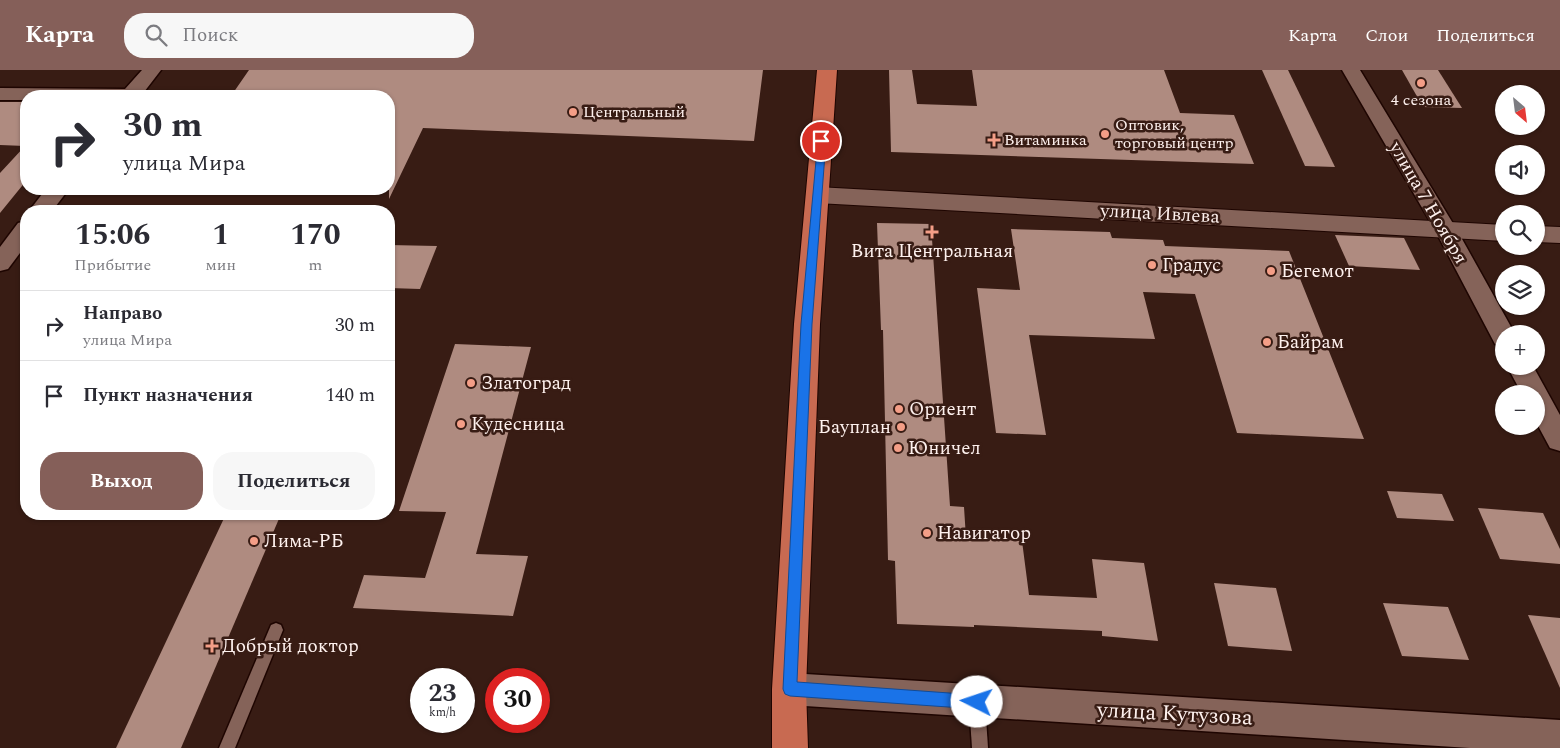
<!DOCTYPE html>
<html lang="ru">
<meta charset="utf-8">
<style>
:root{--surface:#fff;--page:#f7f7f7;--text:#2b2b33;--muted:#7c7c81;--line:#e1e1e2;--accent:#855f59}
body{margin:0;font-family:Spectral,serif;background:var(--page);color:var(--text);height:100vh;display:flex;flex-direction:column;font-size:19px;white-space:nowrap}
*{box-sizing:border-box;margin:0}
p{font-size:16px;color:var(--muted)}
.icon{flex:none;width:28px;height:28px;fill:none;stroke:currentColor;stroke-width:2;stroke-linecap:round;stroke-linejoin:round}
.map{position:relative;flex:1;overflow:hidden}
.panel{position:absolute;left:20px;top:135px;width:375px;height:315px;display:flex;flex-direction:column;background:var(--surface);border-radius:20px;box-shadow:0 1px 4px #0004}
.panel>*{flex:none}
.banner{position:absolute;left:20px;top:20px;width:375px;height:105px;border-radius:20px;box-shadow:0 1px 4px #0004;background:#fff;color:var(--text);overflow:hidden}
.needle{width:32px;rotate:152deg}
.buttons{position:absolute;left:1495px;top:15px;display:grid;gap:10px}
.buttons a{display:grid;place-items:center;width:50px;height:50px;border-radius:50%;background:var(--surface);box-shadow:0 1px 4px #0004;font-size:25px}
.speed{position:absolute;left:410px;top:598px;display:flex;gap:10px;font-size:25px;font-weight:700;text-align:center}
.speed>*{display:grid;place-content:center;width:65px;height:65px;border-radius:50%;background:var(--surface);box-shadow:0 1px 4px #0004;line-height:1}
.speed small{font-size:12px;font-weight:400}
.speed .limit{border:8px solid #d22;background:#fff;color:#111}
.pin{position:absolute;display:grid;place-items:center;width:42px;height:42px;color:#fff;margin:-21px;border:2px solid #fff;border-radius:50%;box-shadow:0 1px 5px #0007}
.me{position:absolute;width:55px;margin:-28px;rotate:274deg;stroke-linejoin:round;filter:drop-shadow(0 0 4px #0008)}
.turn{display:flex;align-items:center;gap:18px;height:105px;padding:0 20px;font-size:22px}
.turn .icon{width:65px;height:65px;stroke-width:2.5}
.turn b{display:block;font-size:35px;line-height:42px}
.eta{display:flex;justify-content:space-evenly;align-items:center;height:85px;text-align:center}
.eta b{font-size:30px;font-weight:700;line-height:35px}
.action{display:flex;gap:10px;margin-top:auto;padding:10px 20px}
.action a{flex:1;height:58px;border-radius:20px;background:var(--accent);color:#fff;font-size:20px;font-weight:700;line-height:58px;text-align:center}
.action a+a{background:var(--page);color:var(--text)}
ul{padding:0;list-style:none}
li{display:flex;align-items:center;gap:15px;height:70px;padding:0 20px;border-top:1px solid var(--line)}
li div{flex:1}
li b{display:block;font-size:19px}
li em{font-style:normal}
header{display:flex;align-items:center;gap:30px;box-sizing:border-box;height:70px;padding:0 25px;background:var(--accent);color:#fff}
header strong{font-size:24px}
nav{display:flex;gap:28px;margin-inline-start:auto;font-size:18px}
.search{width:350px;height:45px;background:var(--page);display:flex;align-items:center;gap:12px;box-sizing:border-box;padding:0 18px;border-radius:20px;color:var(--muted);font-size:19px}
.map>svg:first-child{display:block}
.building{fill:#af8b80}
.lines{fill:none;stroke-linecap:round;stroke-linejoin:round}
.service-casing{stroke:#1e0501;stroke-width:3}
.minor-casing{stroke:#1e0501;stroke-width:3}
.tertiary-casing{stroke:#1e0501;stroke-width:2}
.primary-casing{stroke:#1e0501;stroke-width:2}
.service{fill:#856359;fill-rule:evenodd}
.minor{fill:#856359;fill-rule:evenodd}
.tertiary{fill:#856359;fill-rule:evenodd}
.primary{fill:#c86a51;fill-rule:evenodd}
.route{fill:#1a73e8;stroke:#114b97}
.poi-dot{fill:#f49e87;stroke:#381c14;stroke-width:2}
.labels{text-anchor:middle;dominant-baseline:central;stroke-width:5;stroke-linejoin:round;paint-order:stroke}
.far-poi-label{font-size:16px;fill:#fef1ee;stroke:#381c14;text-anchor:start}
.street-label{font-size:19px;fill:#fef1ee;stroke:#381c14}
.poi-label{font-size:19px;fill:#fef1ee;stroke:#381c14;text-anchor:start}
.near-street-label{font-size:22px;fill:#fef1ee;stroke:#381c14}
</style>
<header>
<strong>Карта</strong>
<div class="search"><svg class="icon" aria-label="search" viewBox="0 0 24 24"><circle cx="10" cy="10" r="6"/><path d="M15 15l6 6"/></svg>Поиск</div>
<nav><a>Карта</a><a>Слои</a><a>Поделиться</a></nav>
</header>
<div class="map">
<svg width="1560" height="678" viewBox="0 0 1560 678">
<rect width="100%" height="100%" fill="#381c14"/>
<g class="building">
<polygon points="249,0 763,0 754,71 423,58 389,129 389,26 231,26"/>
<polygon points="889,0 912,0 917,34 977,36 972,0 1164,0 1180,43 1234,45 1254,94 891,82"/>
<polygon points="1262,0 1288,0 1335,97 1305,96"/>
<polygon points="1402,0 1438,0 1462,38 1423,37"/>
<polygon points="0,32 26,32 26,111 0,143 0,103 25,76 0,75"/>
<polygon points="877,153 931,154 950,436 964,437 966,468 1022,471 1029,525 1097,528 1092,489 1144,493 1158,571 1102,566 1102,561 974,555 974,557 897,554 895,491 888,490 883,260 881,260"/>
<polygon points="1011,159 1110,162 1112,168 1163,170 1165,176 1289,181 1364,369 1237,363 1195,224 1143,222 1155,269 1029,265 1046,365 996,363 977,218 1020,220"/>
<polygon points="1335,165 1404,168 1420,200 1349,196"/>
<polygon points="389,175 437,176 420,219 389,218"/>
<polygon points="455,274 531,277 476,484 528,486 513,546 353,538 364,505 425,508 446,442 399,441"/>
<polygon points="1387,421 1442,424 1454,451 1397,448"/>
<polygon points="1478,438 1543,443 1560,479 1560,494 1500,489"/>
<polygon points="226,444 281,444 181,678 116,678"/>
<polygon points="1214,513 1276,518 1292,581 1228,576"/>
<polygon points="1383,533 1448,537 1469,590 1402,586"/>
<polygon points="1528,545 1560,548 1560,618"/>
</g>
<g class="lines">
<g class="service-casing">
<g id="service">
<polygon points="276,553 281,555 283,560 235,678 219,678 271,555"/>
<polygon points="977,624 982,627 985,632 988,678 972,678 969,632 972,627"/>
</g>
</g>
<g class="minor-casing">
<g id="minor">
<polygon points="142,0 161,0 141,26 26,26 26,30 0,30 0,18 125,19"/>
<polygon points="1342,0 1360,0 1457,160 1515,264 1504,264 1504,276 1495,274 1435,160"/>
<polygon points="46,119 69,119 52,141 29,141"/>
<polygon points="26,151 26,175 8,199 0,201 0,177 18,153"/>
<polygon points="1507,296 1533,296 1560,345 1560,381 1550,378 1536,352 1536,324 1522,324"/>
<polygon points="789,603 1560,650 1560,678 1470,678 789,635 778,630 773,619 778,608"/>
</g>
</g>
<g class="tertiary-casing">
<g id="tertiary">
<polygon points="817,117 1504,155 1504,171 817,133 809,130 806,125 809,120"/>
<polygon points="1536,156 1560,157 1560,173 1536,172"/>
</g>
</g>
<g class="primary-casing">
<polygon id="primary" points="817,0 837,0 820,254 806,619 808,678 772,678 772,619 794,254"/>
</g>
<use href="#service" class="service"/>
<use href="#minor" class="minor"/>
<use href="#tertiary" class="tertiary"/>
<use href="#primary" class="primary"/>
</g>
<polygon class="route" points="818,69 826,71 812,254 797,612 977,625 982,627 984,632 982,637 977,639 790,626 785,624 783,619 801,254"/>
<g class="poi-dot">
<circle cx="1421" cy="13" r="5"/>
<circle cx="573" cy="42" r="5"/>
<circle cx="1105" cy="64" r="5"/>
<path d="M991.5 62.5h5v5h5v5h-5v5h-5v-5h-5v-5h5z"/>
<path d="M929.5 154.5h5v5h5v5h-5v5h-5v-5h-5v-5h5z"/>
<circle cx="1152" cy="195" r="5"/>
<circle cx="1271" cy="201" r="5"/>
<circle cx="1267" cy="272" r="5"/>
<circle cx="471" cy="313" r="5"/>
<circle cx="899" cy="339" r="5"/>
<circle cx="461" cy="354" r="5"/>
<circle cx="901" cy="357" r="5"/>
<circle cx="898" cy="378" r="5"/>
<circle cx="927" cy="463" r="5"/>
<circle cx="254" cy="471" r="5"/>
<path d="M209.5 568.5h5v5h5v5h-5v5h-5v-5h-5v-5h5z"/>
</g>
<g class="labels">
<g class="far-poi-label">
<text x="1421" y="30" text-anchor="middle">4 сезона</text>
<text x="583" y="42">Центральный</text>
<text x="1115" y="55">Оптовик,<tspan x="1115" dy="18">торговый центр</tspan></text>
<text x="1004" y="70">Витаминка</text>
</g>
<g class="street-label">
<text transform="translate(1428 133) rotate(60)">улица 7 Ноября</text>
<text transform="translate(1160 144) rotate(3)">улица Ивлева</text>
</g>
<g class="poi-label">
<text x="932" y="181" text-anchor="middle">Вита Центральная</text>
<text x="1162" y="195">Градус</text>
<text x="1281" y="201">Бегемот</text>
<text x="1277" y="272">Байрам</text>
<text x="481" y="313">Златоград</text>
<text x="909" y="339">Ориент</text>
<text x="471" y="354">Кудесница</text>
<text x="891" y="357" text-anchor="end">Бауплан</text>
<text x="908" y="378">Юничел</text>
<text x="937" y="463">Навигатор</text>
<text x="264" y="471">Лима-РБ</text>
<text x="222" y="576">Добрый доктор</text>
</g>
<g class="near-street-label">
<text transform="translate(1175 644) rotate(3)">улица Кутузова</text>
</g>
</g>
</svg>
<div class="buttons">
<a><svg class="needle" viewBox="-14 -14 28 28"><path d="M0-13l5 13h-10z" fill="#e53935"/><path d="M0 13l5-13h-10z" fill="#7c7c81"/></svg></a>
<a><svg class="icon" aria-label="sound" viewBox="0 0 24 24"><path d="M4 9h4l5-4v14l-5-4H4zM17 9q2 3 0 6"/></svg></a>
<a><svg class="icon" aria-label="search" viewBox="0 0 24 24"><circle cx="10" cy="10" r="6"/><path d="M15 15l6 6"/></svg></a>
<a><svg class="icon" aria-label="layers" viewBox="0 0 24 24"><path d="M12 4l9 5-9 5-9-5zM3 14l9 5 9-5"/></svg></a>
<a>+</a>
<a>−</a>
</div>
<div class="speed"><div>23<small>km/h</small></div><div class="limit">30</div></div>
<div class="pin" style="left:821px;top:71px;background:#d93025"><svg class="icon" aria-label="arrive" viewBox="0 0 24 24"><path d="M6 21V4h12l-3 4 3 4H6"/></svg></div>
<svg class="me" style="left:977px;top:632px" viewBox="-20 -20 40 40"><circle r="19" fill="#fff"/><path d="M0-13L10 11 0 6-10 11z" fill="#1a73e8"/></svg>
<div class="banner">
<div class="turn"><svg class="icon" aria-label="right" viewBox="0 0 24 24"><path d="M7 20v-9h11M14 6l5 5-5 5"/></svg><div><b>30 m</b>улица Мира</div></div>
</div>
<section class="panel">
<div class="eta">
<div><b>15:06</b><p>Прибытие</p></div>
<div><b>1</b><p>мин</p></div>
<div><b>170</b><p>m</p></div>
</div>
<ul>
<li><svg class="icon" aria-label="right" viewBox="0 0 24 24"><path d="M7 20v-9h11M14 6l5 5-5 5"/></svg><div><b>Направо</b><p>улица Мира</p></div><em>30 m</em></li>
<li><svg class="icon" aria-label="arrive" viewBox="0 0 24 24"><path d="M6 21V4h12l-3 4 3 4H6"/></svg><div><b>Пункт назначения</b></div><em>140 m</em></li>
</ul>
<div class="action"><a>Выход</a><a>Поделиться</a></div>
</section>
</div>
